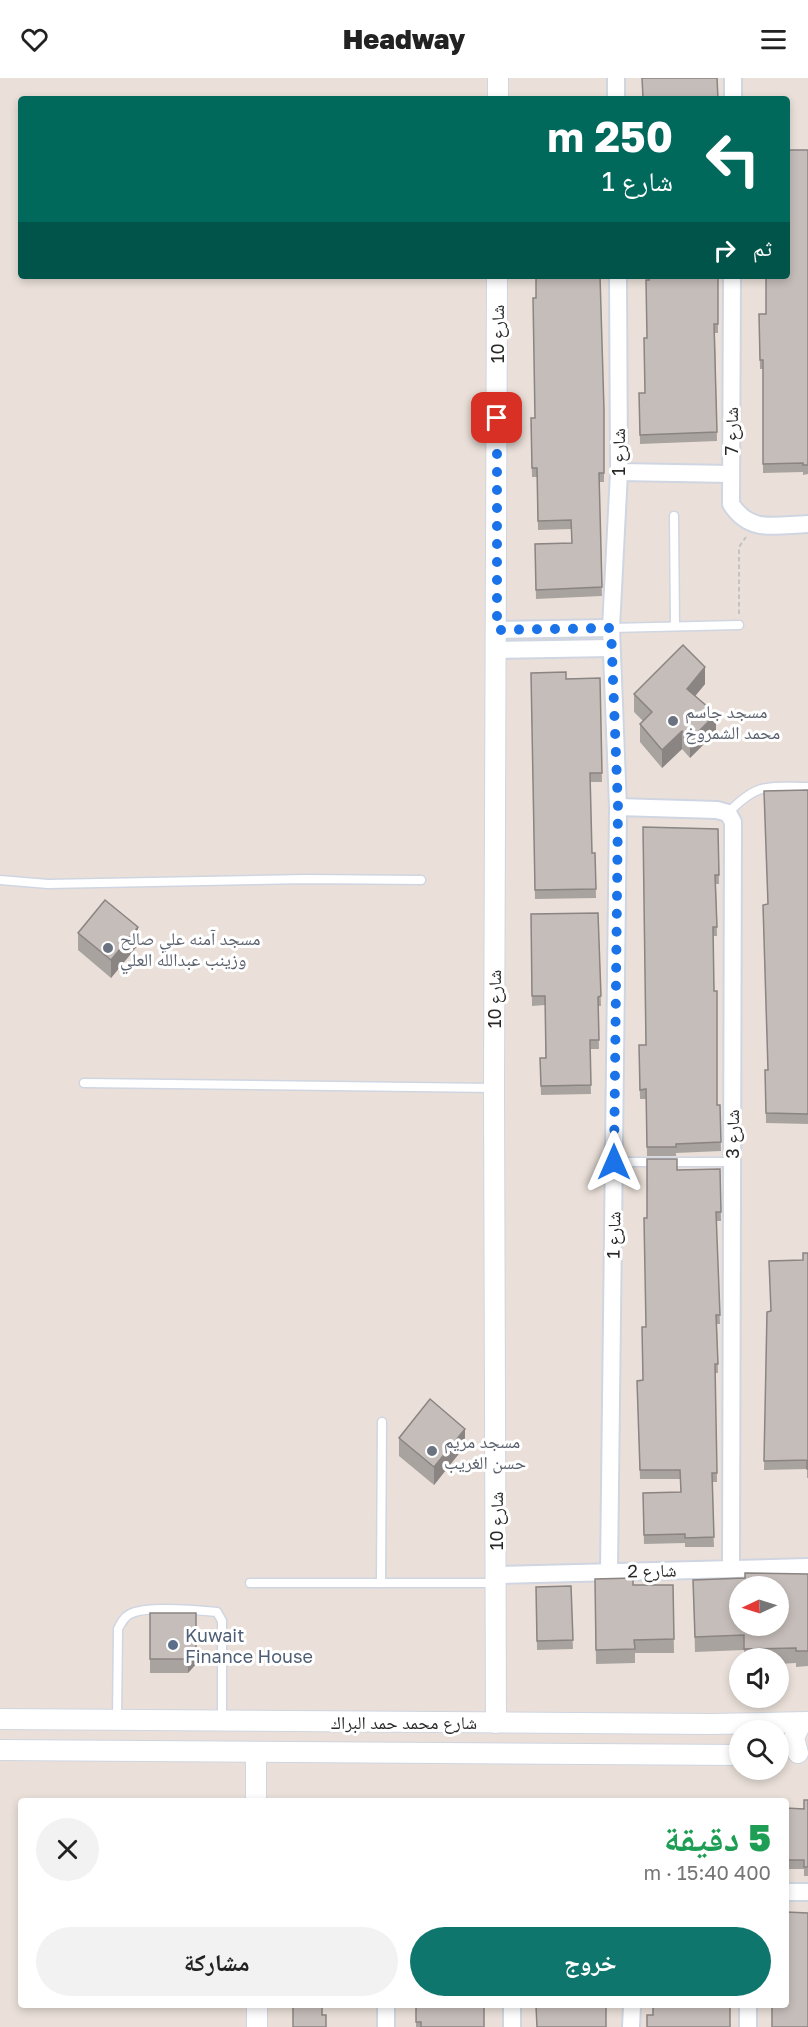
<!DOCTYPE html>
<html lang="ar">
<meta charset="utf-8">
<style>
:root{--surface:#fff;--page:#f2f2f2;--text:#222;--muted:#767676;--accent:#0f766e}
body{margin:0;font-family:"Golos Text","Noto Naskh Arabic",sans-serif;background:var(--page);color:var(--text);direction:rtl;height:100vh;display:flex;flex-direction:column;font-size:22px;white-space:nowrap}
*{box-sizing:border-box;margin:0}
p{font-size:20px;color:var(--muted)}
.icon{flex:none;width:33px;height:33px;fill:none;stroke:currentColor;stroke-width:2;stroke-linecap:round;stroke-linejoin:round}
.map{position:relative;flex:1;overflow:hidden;direction:ltr}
.panel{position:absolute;left:18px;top:1720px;width:771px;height:210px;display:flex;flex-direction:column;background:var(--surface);border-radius:6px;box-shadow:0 3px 9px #0003;direction:rtl}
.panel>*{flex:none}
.guide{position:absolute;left:18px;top:18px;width:772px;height:183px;border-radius:6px;box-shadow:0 3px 9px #0003;direction:rtl;background:#00695c;color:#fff;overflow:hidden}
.needle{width:39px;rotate:266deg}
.fabs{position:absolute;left:729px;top:1498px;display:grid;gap:12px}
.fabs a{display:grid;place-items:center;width:60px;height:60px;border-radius:50%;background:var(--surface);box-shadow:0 3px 9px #0003;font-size:30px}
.pin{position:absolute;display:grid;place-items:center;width:51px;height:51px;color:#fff;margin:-26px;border-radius:12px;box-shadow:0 3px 9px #0006}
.me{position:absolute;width:66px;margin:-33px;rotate:0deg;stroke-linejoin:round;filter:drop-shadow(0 0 4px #0008)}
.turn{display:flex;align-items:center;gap:21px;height:126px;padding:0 18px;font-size:27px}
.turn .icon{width:78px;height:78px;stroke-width:2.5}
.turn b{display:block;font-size:42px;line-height:51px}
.then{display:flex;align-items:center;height:57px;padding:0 18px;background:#0003;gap:12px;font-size:22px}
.round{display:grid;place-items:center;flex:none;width:63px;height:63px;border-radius:32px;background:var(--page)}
.summary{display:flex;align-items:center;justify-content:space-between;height:102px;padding:0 18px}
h1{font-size:36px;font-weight:800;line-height:45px;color:#1e9e55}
.button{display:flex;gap:12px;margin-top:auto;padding:12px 18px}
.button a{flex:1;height:69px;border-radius:36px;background:var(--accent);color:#fff;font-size:24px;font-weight:800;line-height:69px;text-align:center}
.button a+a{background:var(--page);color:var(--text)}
header{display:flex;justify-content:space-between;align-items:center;height:78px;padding:0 18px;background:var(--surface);font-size:27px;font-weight:800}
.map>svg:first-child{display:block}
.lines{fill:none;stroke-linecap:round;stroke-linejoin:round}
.service-casing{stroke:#cfd5e1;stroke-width:11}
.minor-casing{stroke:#cfd5e1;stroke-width:20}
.tertiary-casing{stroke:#cfd5e1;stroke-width:22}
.path{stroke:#c3c3c3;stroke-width:2;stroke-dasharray:4.5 3;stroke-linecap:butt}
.service{stroke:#fff;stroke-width:8}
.minor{stroke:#fff;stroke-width:16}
.tertiary{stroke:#fff;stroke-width:20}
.wall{fill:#a9a39f}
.shaded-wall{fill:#8a8482}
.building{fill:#c5bdb9;stroke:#8a8482;stroke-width:1.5;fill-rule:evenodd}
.route{stroke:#1a73e8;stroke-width:10;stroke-dasharray:0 18}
.worship-dot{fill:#6b7280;stroke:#fff;stroke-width:2}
.service-dot{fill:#5c6f8a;stroke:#fff;stroke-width:2}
.labels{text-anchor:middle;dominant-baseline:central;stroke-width:6;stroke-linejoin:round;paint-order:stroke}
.street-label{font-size:18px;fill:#282828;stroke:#fff}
.worship-label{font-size:18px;fill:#5b616d;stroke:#fff;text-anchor:start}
.service-label{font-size:18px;fill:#4e5e75;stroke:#fff;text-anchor:start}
</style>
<header><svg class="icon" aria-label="menu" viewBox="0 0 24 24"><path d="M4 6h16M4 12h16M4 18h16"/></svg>Headway<svg class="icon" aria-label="heart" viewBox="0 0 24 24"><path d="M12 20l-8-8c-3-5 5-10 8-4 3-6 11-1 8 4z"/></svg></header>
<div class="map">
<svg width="808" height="1949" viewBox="0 0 808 1949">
<rect width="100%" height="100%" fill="#eae0d9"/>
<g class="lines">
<g class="service-casing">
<g id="service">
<polyline points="674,438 675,548"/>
<polyline points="611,550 739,547"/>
<path d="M728 735C758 704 767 709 808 709"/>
<polyline points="0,802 48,806 306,801 421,802"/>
<polyline points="84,1005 493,1010"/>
<polyline points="614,1084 732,1084"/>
<polyline points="250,1505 496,1505"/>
<polyline points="381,1505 382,1344"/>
<path d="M117 1641 118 1551C121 1545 124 1539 130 1536 147 1527 197 1532 217 1534L222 1543V1643"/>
</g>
</g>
<g class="minor-casing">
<g id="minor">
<polyline points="616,0 616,21"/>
<polyline points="733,21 733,0"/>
<path d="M732 198 731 426C750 456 776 447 808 446"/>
<polyline points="619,394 731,396"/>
<polyline points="497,552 611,550"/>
<polyline points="496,572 611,570"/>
<polyline points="618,729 717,732 728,735 733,744 731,1490"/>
<polyline points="609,1493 618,729 611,550 619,394 618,198"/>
<polyline points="497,1497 808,1489"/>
<polyline points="786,1814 808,1814"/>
<polyline points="386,1928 386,1949"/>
<polyline points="748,1928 748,1949"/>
<polyline points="512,1949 512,1928"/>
<polyline points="631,1949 632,1928"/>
</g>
</g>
<g class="tertiary-casing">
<g id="tertiary">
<polyline points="498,21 498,0"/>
<polyline points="0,1641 711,1646 808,1644"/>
<polyline points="496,1645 494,1010 497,198"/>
<polyline points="0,1672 740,1677"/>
<polyline points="256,1675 256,1724"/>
<polyline points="798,1675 794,1660 801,1645"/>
<polyline points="257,1928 257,1949"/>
</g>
</g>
<polyline class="path" points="739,536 739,469 746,459"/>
<use href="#service" class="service"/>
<use href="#minor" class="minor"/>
<use href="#tertiary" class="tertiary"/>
</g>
<g class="wall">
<polygon points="642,0 718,21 643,21"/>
<polygon points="808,72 808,396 803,397 803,394 763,395 763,291 760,291 759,236 766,236"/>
<polygon points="718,198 718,255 715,255 717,363 640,366 639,315 645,315 649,202"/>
<polygon points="604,332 604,404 599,404 602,518 536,521 535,466 572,465 571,451 538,452 537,399 532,399 531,349 535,340"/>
<polygon points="531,595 566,601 600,600 602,704 590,704 592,775 595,775 596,820 535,821"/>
<polygon points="705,606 695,618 716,654 690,680 682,671 662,690 640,664 640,646 643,643 634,634 634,616"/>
<polygon points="808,712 808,1046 766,1045 765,992 768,992"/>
<polygon points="718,751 719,806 716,806 717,858 713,858 717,1027 720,1027 721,1073 676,1075 676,1078 647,1078 646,1021 640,1021 639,976 646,967"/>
<polygon points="598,835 601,928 598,928 599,971 590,971 591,1016 541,1017 540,980 546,980 545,927 532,928 531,836"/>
<polygon points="78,855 138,867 111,900 78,872"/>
<polygon points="720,1091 721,1143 716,1143 720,1246 717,1246 718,1295 715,1295 717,1404 712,1404 714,1469 685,1469 685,1465 644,1466 643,1415 681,1414 680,1401 640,1401 637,1303 643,1302 646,1249 647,1140 677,1092"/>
<polygon points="808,1175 808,1400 807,1400 807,1391 764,1392 767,1234 770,1233"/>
<polygon points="399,1360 465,1368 434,1407 399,1378"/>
<polygon points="808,1496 808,1588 796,1589 796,1585 778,1586 778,1581 744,1581 744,1572 695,1574 693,1502 745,1500"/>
<polygon points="595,1501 633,1507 673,1507 674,1575 635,1575 635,1585 596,1586"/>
<polygon points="571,1508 573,1571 537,1572 536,1509"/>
<polygon points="150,1535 196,1535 196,1586 188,1595 150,1595"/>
<polygon points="808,1722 808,1798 804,1798 804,1791 786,1791 786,1730 804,1731"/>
<polygon points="416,1928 484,1949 416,1949"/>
</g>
<g class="shaded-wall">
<polygon points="705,589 705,606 687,628 687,611"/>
<polygon points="716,636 716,654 690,680 690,662"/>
<polygon points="682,653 682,671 662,690 662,672"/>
<polygon points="138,849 138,867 111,900 111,882"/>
<polygon points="465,1351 465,1368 434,1407 434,1389"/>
<polygon points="196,1572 196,1586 188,1595 188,1581"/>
</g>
<g class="building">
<polygon points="642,0 717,0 718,21 686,21 686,19 643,20"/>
<polygon points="788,72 808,72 808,387 803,387 803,385 763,386 763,282 760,282 759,236 766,236 766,198 788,198"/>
<polygon points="536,198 600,198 604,332 604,395 599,395 602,509 536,512 535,466 572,465 571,442 538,443 537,390 532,390 531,340 535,340 533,220 536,220"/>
<polygon points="649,198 718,198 718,246 714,246 717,354 640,357 639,315 645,315 644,260 647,260 646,202 649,202"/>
<polygon points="683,567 705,589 687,611 716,636 690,662 682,653 662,672 640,646 652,634 634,616"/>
<polygon points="566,594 566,601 600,600 602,695 590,695 592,775 595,775 596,811 535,812 531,595"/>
<polygon points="808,712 808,1036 766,1035 765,992 768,992 763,827 768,826 764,713"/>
<polygon points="643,749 718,751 719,797 715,797 717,849 713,849 714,913 717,913 717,1027 720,1027 721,1064 676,1066 676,1069 647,1069 646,1011 640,1012 639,967 646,967"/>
<polygon points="105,822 138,849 111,882 78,855"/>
<polygon points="598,835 601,918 598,919 599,962 590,962 591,1007 541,1008 540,980 546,980 545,918 532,918 531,836"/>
<polygon points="647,1081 677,1081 677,1092 720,1091 721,1134 716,1134 720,1237 716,1237 718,1286 715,1286 717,1395 712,1395 714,1459 685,1460 685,1456 644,1457 643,1415 681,1414 680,1392 640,1392 637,1303 643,1302 642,1249 646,1249 644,1140 647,1140"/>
<polygon points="803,1175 808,1175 808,1391 807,1391 807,1382 764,1383 767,1234 771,1233 769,1183 803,1182"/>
<polygon points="430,1321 465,1351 434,1389 399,1360"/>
<path d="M745 1495 808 1496V1573H796V1570L744 1571V1557L695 1559 693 1502 745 1500ZM740 1509H778V1548H740Z"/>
<polygon points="633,1500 633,1507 673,1507 674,1561 634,1562 635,1571 596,1572 595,1501"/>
<polygon points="571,1508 573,1562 537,1563 536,1509"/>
<polygon points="150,1535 196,1535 196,1572 188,1581 150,1581"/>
<polygon points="804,1722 808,1722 808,1789 804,1789 804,1782 786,1782 786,1730 804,1731"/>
<polygon points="786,1834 808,1835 808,1949 772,1949 772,1928 786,1928"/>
<polygon points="293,1928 322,1928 322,1937 326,1937 326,1949 293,1949"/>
<polygon points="416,1928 484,1928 484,1949 421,1949 421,1944 416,1944"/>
<polygon points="536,1928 606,1928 606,1949 537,1949"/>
<polygon points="653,1928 730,1928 730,1949 647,1949 647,1937 653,1937"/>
</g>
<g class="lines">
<polyline class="route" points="497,340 497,552 611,550 618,729 614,1084"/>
</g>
<g class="worship-dot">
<circle cx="673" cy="643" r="6"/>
<circle cx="108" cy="870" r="6"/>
<circle cx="432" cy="1373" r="6"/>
</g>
<circle class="service-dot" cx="173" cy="1567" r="6"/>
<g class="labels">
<g class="street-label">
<text transform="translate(497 256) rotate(-90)">شارع 10</text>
<text transform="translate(731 353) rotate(-90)">شارع 7</text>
<text transform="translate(618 374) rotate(-90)">شارع 1</text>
<text transform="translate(494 921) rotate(-90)">شارع 10</text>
<text transform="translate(732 1056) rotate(-90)">شارع 3</text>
<text transform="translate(613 1157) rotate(-89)">شارع 1</text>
<text transform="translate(496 1443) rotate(-90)">شارع 10</text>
<text transform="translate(652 1492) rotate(-1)">شارع 2</text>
<text x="404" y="1644">شارع محمد حمد البراك</text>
</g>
<g class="worship-label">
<text x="685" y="633">مسجد جاسم<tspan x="685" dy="21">محمد الشمروخ</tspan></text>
<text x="120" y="860">مسجد آمنه علي صالح<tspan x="120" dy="21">وزينب عبدالله العلي</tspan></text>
<text x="444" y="1363">مسجد مريم<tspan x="444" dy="21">حسن الغريب</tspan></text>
</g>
<g class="service-label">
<text x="185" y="1557">Kuwait<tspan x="185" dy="21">Finance House</tspan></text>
</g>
</g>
</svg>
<div class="fabs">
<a><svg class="needle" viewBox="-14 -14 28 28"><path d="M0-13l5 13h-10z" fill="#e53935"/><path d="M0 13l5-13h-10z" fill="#767676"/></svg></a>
<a><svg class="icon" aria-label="sound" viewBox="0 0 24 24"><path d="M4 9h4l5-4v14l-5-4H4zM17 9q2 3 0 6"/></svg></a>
<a><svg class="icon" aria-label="search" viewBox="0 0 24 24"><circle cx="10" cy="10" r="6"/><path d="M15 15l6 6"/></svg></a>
</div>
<div class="pin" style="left:497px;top:340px;background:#d93025"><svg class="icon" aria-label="arrive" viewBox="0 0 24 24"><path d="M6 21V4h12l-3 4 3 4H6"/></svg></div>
<svg class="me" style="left:614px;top:1084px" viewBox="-20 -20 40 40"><path d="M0-17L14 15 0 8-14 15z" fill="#1a73e8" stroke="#fff" stroke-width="4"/></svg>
<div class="guide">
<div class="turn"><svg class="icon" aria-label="left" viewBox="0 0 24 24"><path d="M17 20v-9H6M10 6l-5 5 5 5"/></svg><div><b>250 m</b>شارع 1</div></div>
<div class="then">ثم<svg class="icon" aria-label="right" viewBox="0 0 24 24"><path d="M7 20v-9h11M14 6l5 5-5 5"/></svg></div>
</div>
<section class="panel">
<div class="summary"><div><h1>5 دقيقة</h1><p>400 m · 15:40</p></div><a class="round"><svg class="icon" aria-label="close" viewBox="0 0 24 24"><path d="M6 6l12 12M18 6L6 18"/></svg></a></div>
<div class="button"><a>خروج</a><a>مشاركة</a></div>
</section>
</div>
